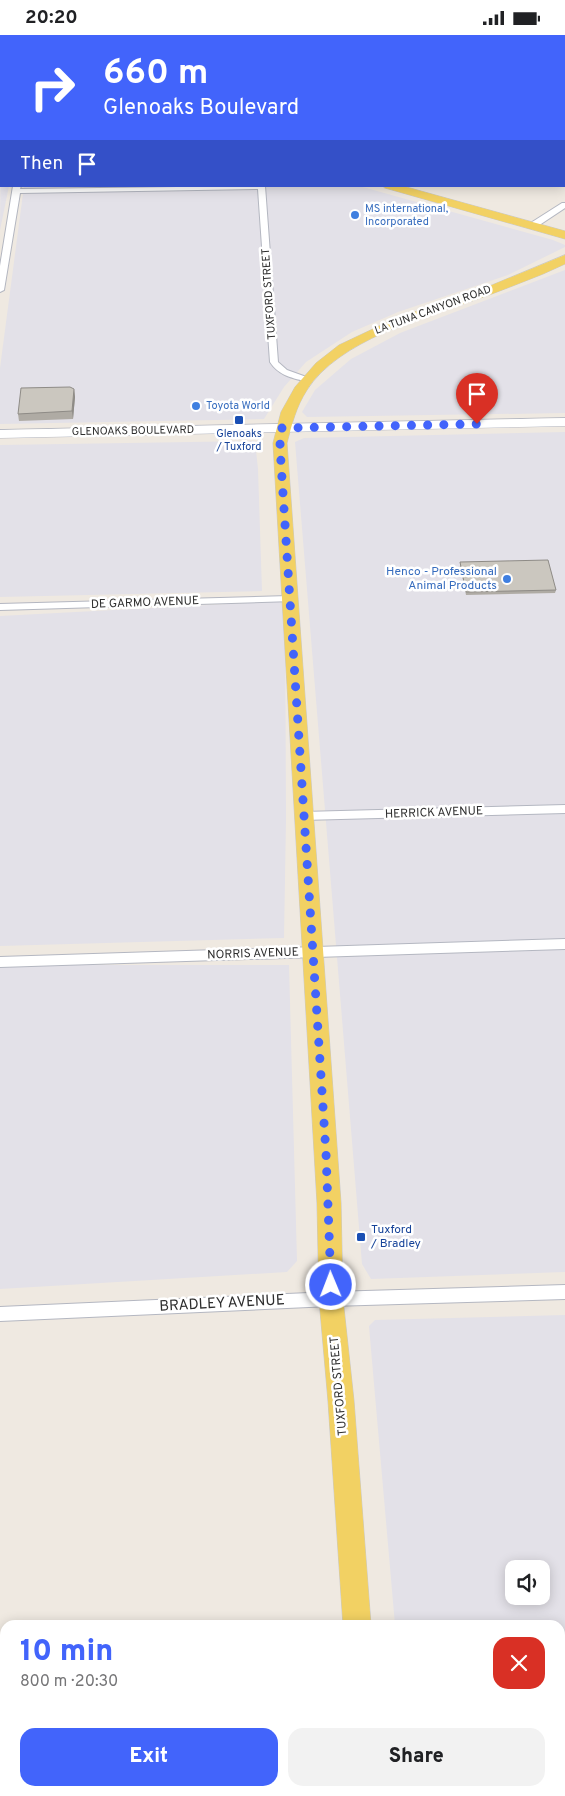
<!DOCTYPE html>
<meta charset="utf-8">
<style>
:root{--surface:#fff;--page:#f2f2f2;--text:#202124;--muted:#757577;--accent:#4264fb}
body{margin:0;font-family:Overpass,sans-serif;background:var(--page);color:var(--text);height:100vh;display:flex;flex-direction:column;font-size:19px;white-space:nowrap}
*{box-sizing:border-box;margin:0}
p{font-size:16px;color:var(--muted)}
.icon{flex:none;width:28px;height:28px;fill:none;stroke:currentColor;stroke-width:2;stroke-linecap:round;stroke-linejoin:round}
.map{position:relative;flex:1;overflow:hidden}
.sheet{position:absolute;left:0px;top:1585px;width:565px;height:176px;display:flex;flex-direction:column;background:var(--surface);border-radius:15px 15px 0 0;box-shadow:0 2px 12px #0003}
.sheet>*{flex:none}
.hud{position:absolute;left:0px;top:0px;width:565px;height:152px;box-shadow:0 2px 12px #0003;background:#4264fb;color:#fff;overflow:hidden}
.controls{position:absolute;left:505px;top:1525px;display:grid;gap:10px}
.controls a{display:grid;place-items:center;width:45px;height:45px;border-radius:10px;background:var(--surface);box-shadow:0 2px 12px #0003;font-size:25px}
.pin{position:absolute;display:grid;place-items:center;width:42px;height:42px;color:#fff;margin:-51px -21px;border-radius:50% 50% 50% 0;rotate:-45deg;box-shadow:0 0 5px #0007}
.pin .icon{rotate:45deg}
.me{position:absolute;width:55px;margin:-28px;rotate:359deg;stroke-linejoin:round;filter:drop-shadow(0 0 4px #0008)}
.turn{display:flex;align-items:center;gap:18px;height:105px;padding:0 20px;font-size:22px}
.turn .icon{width:65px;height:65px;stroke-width:2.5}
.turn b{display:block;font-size:35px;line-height:42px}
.then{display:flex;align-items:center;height:48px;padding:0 20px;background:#0003;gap:10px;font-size:19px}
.round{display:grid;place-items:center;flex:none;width:52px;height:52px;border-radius:15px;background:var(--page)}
.overview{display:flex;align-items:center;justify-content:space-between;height:85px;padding:0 20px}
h1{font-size:30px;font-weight:800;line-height:38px;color:var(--accent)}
.button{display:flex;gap:10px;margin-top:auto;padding:10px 20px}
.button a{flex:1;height:58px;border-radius:15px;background:var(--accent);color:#fff;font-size:20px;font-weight:800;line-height:58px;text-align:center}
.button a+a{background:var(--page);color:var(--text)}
.status{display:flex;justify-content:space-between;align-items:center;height:35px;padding:0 25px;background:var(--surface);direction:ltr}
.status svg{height:14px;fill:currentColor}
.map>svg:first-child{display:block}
.industrial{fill:#e3e1e8;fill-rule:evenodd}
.green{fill:#b6e59e}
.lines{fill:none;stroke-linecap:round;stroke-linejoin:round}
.minor-casing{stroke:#b4b7c1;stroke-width:2}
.secondary-casing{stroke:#b4b7c1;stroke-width:1}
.primary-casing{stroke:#c9c9c9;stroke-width:1}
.minor{fill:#fff;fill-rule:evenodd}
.secondary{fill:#fff;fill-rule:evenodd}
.primary{fill:#f2d163;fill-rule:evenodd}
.wall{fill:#afaba4}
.shaded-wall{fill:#8e8b86}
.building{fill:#cbc7bf;stroke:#8e8b86}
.route{stroke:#4264fb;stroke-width:9;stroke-dasharray:0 16.2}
.shop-dot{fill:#3f7fe0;stroke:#fff;stroke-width:2}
.transit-dot{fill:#1a4fb4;stroke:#fff;stroke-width:2}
.labels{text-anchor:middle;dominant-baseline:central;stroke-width:5;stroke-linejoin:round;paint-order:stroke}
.far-shop-label{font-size:11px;fill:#366cbe;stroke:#fff;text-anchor:start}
.far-street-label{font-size:11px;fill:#2e2e2e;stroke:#fff}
.far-transit-label{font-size:11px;fill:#164399;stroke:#fff}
.shop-label{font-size:12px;fill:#366cbe;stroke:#fff;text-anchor:end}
.street-label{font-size:12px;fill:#2e2e2e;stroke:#fff}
.transit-label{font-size:12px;fill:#164399;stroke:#fff;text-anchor:start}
.near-street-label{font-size:15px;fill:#2e2e2e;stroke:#fff}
</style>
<div class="status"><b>20:20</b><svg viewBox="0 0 49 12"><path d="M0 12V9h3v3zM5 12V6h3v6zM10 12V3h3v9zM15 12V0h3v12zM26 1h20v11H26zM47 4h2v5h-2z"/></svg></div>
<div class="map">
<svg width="565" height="1761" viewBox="0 0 565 1761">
<rect width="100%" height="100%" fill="#efe9e1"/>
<g class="industrial">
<polygon points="1,84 1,151 9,151 0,195"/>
<polygon points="24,151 359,151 553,205 565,210 565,212 508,240 398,277 352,297 306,327 284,352 264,384 0,389 0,333"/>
<polygon points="565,235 565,378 307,382 302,377 315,355 351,324 400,298"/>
<polygon points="565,397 565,1237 371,1244 362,1229 295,407 304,403"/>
<polygon points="255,406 258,434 262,556 0,562 0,410"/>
<polygon points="285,566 286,784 284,903 0,911 0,581"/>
<polygon points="0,930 289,930 297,1226 287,1237 0,1254"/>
<path d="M565 1280V1761H410L409 1756H560V1590H395L369 1291 375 1285ZM514 1534H541V1561H514Z"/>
</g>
<polygon class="green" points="259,0 547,0 548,1 258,1"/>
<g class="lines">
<g class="minor-casing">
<g id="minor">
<path d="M13 151H21L20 154 265 151 278 327 287 335 312 344 308 347C293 343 279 341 270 327L258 154 20 158 4 255 0 257V231Z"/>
<polygon points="562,168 565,168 565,173 535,193 529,193 529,189"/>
<polygon points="289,561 293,562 293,566 0,575 0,569"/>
<polygon points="565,770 565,778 303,785 297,781 303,777"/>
<polygon points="565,904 565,914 0,932 0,922"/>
<polygon points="565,1250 565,1264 331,1271 0,1286 0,1272 331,1257"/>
</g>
</g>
<g class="secondary-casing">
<polygon id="secondary" points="565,383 565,391 0,403 0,395"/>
</g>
<g class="primary-casing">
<g id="primary">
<rect x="0" y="33" width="1" height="6"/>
<polygon points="383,151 403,151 565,196 565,204 385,153"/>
<path d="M565 220V229L543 239C520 248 498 257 475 265 423 282 338 306 307 355 296 372 292 389 287 408L341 1168 343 1264 354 1366 371 1590H343L328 1366 319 1264 317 1168 273 408 281 377 295 352 316 328 339 310 394 284 492 250Z"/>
<rect x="353" y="1756" width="30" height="5"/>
</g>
</g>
<use href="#minor" class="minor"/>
<use href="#secondary" class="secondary"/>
<use href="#primary" class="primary"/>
</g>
<g class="wall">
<polygon points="74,354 75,362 73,384 19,386 18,379"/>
<polygon points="460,527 556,555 555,558 466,560 460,530"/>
</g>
<polygon class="shaded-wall" points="74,354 75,362 73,384 72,376"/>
<g class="building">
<polygon points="70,352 74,354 72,376 18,379 21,353"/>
<polygon points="548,525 556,555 466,557 460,527"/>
</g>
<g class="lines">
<polyline class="route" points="331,1250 326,1118 281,428 280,408 282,393 477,389"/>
</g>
<g class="shop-dot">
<circle cx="355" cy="180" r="5"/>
<circle cx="196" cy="371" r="5"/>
<circle cx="507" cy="544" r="5"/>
</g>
<g class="transit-dot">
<rect x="234" y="380" width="10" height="10" rx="2.5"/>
<rect x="356" y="1197" width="10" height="10" rx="2.5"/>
</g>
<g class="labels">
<g class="far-shop-label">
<text x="365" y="174">MS international,<tspan x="365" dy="13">Incorporated</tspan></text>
<text x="206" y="371">Toyota World</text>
</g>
<g class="far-street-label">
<text transform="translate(269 259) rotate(-94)">TUXFORD STREET</text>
<text transform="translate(433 275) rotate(-20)">LA TUNA CANYON ROAD</text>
<text transform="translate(133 396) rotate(-1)">GLENOAKS BOULEVARD</text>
</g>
<g class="far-transit-label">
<text x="239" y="399">Glenoaks<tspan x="239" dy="13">/ Tuxford</tspan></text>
</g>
<g class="shop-label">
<text x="497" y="537">Henco - Professional<tspan x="497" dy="14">Animal Products</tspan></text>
</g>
<g class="street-label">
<text transform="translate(145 568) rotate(-2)">DE GARMO AVENUE</text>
<text transform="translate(434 778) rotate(-2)">HERRICK AVENUE</text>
<text transform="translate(253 919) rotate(-2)">NORRIS AVENUE</text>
<text transform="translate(339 1351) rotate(-95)">TUXFORD STREET</text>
</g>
<g class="transit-label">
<text x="371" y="1195">Tuxford<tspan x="371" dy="14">/ Bradley</tspan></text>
</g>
<g class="near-street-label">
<text transform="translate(222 1269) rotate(-3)">BRADLEY AVENUE</text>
</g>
</g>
</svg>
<div class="controls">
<a><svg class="icon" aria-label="sound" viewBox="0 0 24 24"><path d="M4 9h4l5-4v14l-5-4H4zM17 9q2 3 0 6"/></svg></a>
</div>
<div class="pin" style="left:477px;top:389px;background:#d93025"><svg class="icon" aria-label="arrive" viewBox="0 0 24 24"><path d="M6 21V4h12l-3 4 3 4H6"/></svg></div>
<svg class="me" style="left:331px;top:1250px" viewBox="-20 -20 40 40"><circle r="17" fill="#4264fb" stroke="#fff" stroke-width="3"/><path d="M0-11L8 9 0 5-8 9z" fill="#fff"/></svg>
<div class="hud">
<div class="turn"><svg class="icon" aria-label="right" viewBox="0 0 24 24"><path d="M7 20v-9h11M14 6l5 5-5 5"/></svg><div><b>660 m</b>Glenoaks Boulevard</div></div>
<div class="then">Then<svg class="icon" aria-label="arrive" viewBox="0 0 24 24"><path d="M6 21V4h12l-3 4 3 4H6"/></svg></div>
</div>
<section class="sheet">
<div class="overview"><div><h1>10 min</h1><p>800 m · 20:30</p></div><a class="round" style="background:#d93025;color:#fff"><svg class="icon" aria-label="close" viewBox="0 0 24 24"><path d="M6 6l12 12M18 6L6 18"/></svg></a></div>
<div class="button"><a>Exit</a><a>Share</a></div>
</section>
</div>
